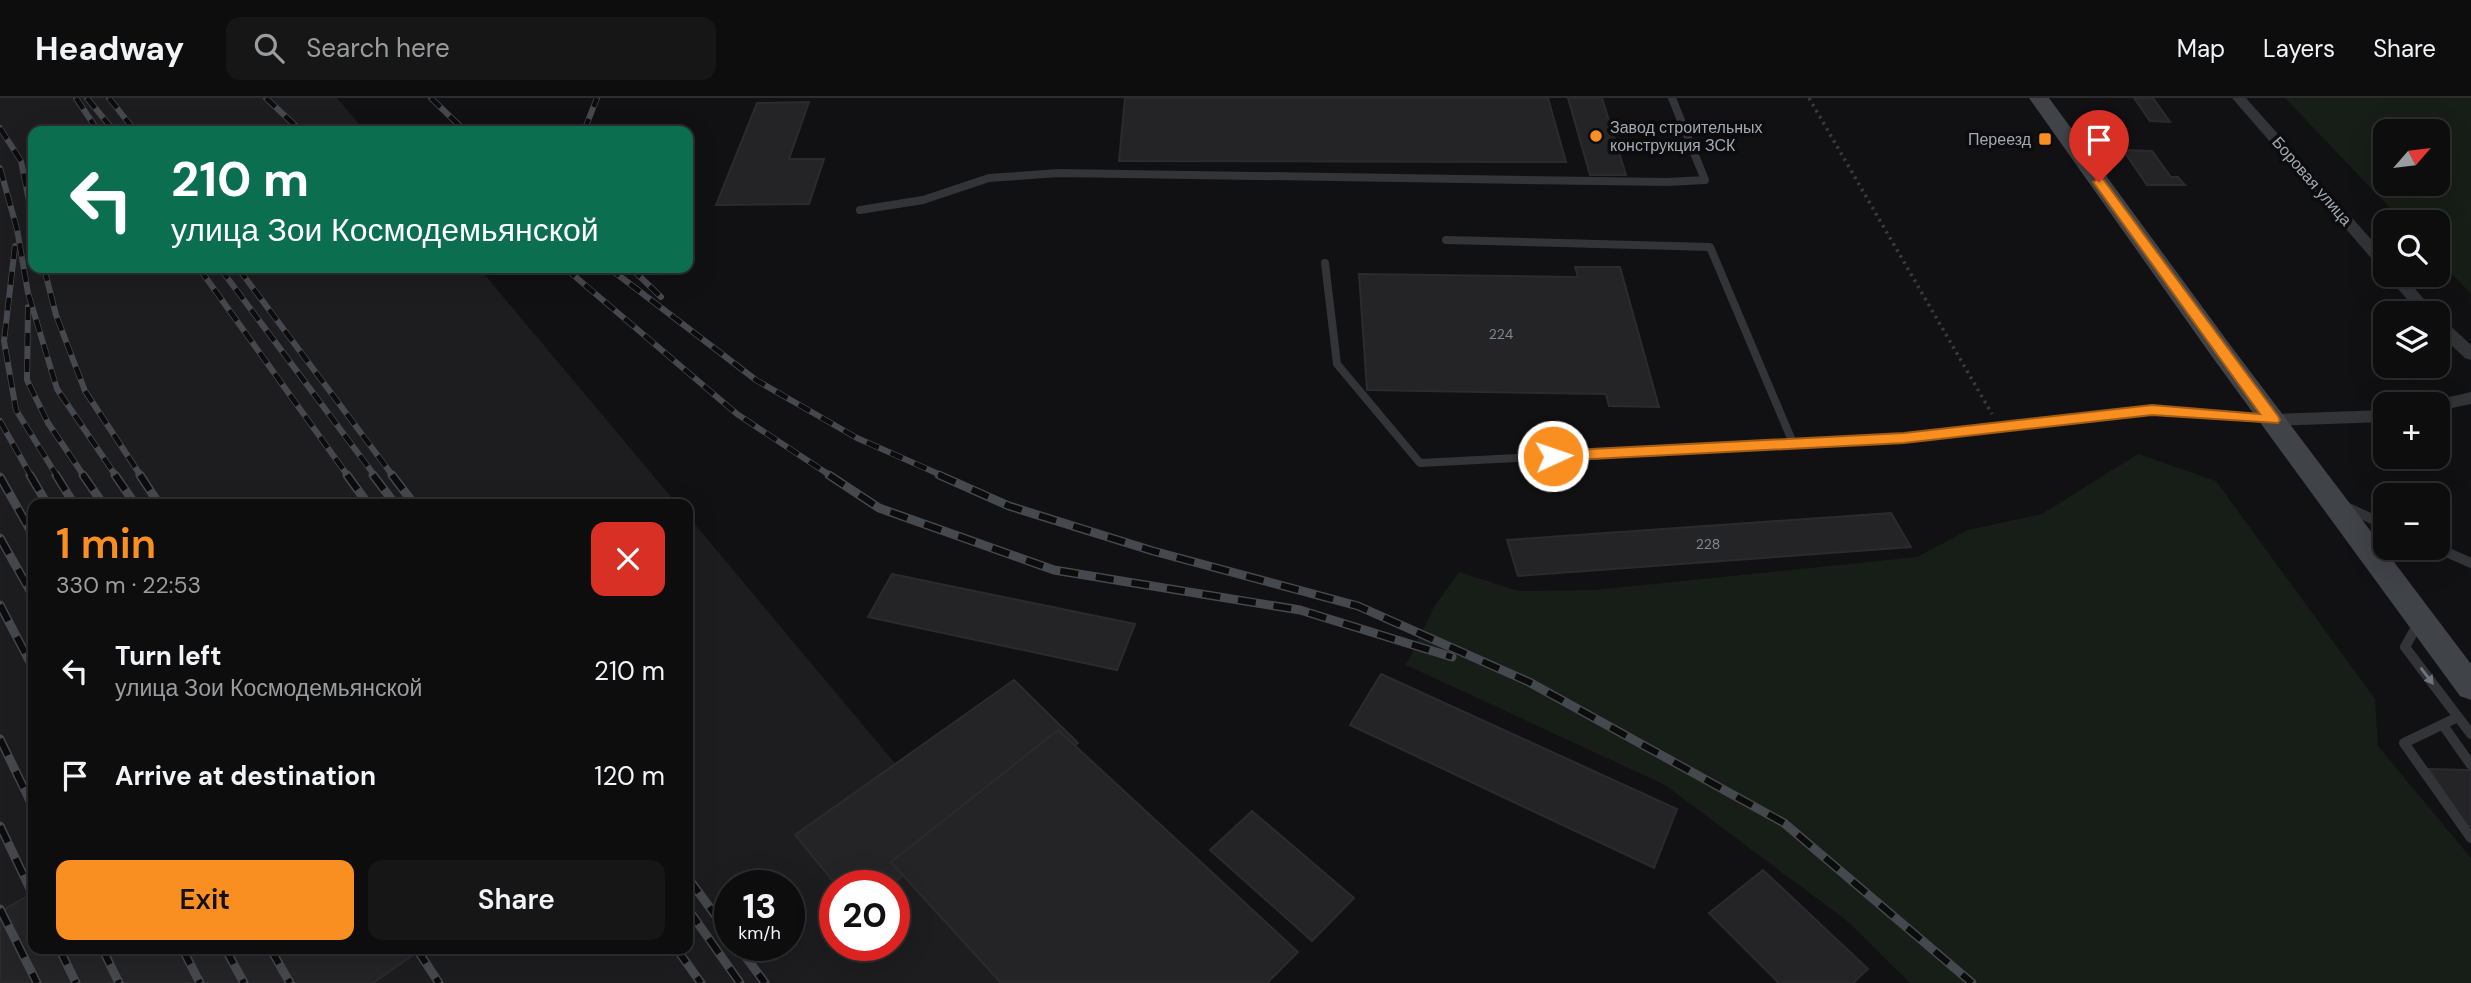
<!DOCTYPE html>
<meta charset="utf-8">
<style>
:root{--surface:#0d0d0e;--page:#161617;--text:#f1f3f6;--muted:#9a9c9e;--line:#2d2d2e;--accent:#fa8f21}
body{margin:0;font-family:"DM Sans",sans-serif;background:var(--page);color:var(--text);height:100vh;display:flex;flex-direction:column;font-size:26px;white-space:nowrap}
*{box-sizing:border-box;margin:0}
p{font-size:23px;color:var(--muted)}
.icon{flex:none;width:38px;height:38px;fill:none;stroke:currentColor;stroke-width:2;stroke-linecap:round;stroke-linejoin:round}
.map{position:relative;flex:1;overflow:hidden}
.drawer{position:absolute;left:28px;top:401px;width:665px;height:455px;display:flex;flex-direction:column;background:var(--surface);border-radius:14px;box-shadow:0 7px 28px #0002,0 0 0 2px var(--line)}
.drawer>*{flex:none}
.banner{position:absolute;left:28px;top:28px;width:665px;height:147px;border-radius:14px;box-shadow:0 7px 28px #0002,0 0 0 2px var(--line);background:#0b6e4f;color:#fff;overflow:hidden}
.needle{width:46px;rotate:62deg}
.fabs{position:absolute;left:2373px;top:21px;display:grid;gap:14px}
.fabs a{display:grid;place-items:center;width:77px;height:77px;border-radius:14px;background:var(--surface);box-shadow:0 7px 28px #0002,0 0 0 2px var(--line);font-size:35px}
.speed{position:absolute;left:714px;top:772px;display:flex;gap:14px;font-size:35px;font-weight:700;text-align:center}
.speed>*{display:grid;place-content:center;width:91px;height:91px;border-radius:50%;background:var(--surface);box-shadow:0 7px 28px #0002,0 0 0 2px var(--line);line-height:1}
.speed small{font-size:18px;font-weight:400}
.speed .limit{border:10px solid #d22;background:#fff;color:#111}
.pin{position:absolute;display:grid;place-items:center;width:60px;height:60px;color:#fff;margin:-72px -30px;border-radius:50% 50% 50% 0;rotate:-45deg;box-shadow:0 0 7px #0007}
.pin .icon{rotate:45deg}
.me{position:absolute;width:77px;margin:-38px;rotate:87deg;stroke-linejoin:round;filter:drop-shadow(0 0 5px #0008)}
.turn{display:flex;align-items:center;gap:24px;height:147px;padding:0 28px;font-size:32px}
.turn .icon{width:91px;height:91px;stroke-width:2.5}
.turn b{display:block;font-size:49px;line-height:60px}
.round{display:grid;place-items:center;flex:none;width:74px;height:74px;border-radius:14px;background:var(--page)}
.headline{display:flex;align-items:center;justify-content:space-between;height:119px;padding:0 28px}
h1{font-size:42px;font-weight:600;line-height:52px;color:var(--accent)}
.button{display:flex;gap:14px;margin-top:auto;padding:14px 28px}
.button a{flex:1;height:80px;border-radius:14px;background:var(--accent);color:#111;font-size:28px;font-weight:600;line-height:80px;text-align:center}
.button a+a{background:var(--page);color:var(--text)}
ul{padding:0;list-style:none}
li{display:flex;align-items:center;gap:21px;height:105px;padding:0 28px}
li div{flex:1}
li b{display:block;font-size:26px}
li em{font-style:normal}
header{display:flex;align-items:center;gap:42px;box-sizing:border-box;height:98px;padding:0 35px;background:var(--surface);border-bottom:2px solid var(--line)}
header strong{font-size:33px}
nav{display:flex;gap:38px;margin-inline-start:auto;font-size:24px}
.search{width:490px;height:63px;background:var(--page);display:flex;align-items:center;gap:18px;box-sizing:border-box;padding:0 24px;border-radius:14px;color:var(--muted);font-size:26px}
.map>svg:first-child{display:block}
.built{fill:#1d1d20;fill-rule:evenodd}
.green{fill:#171d17;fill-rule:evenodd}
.building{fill:#242427;stroke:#2b2b2f;stroke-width:2}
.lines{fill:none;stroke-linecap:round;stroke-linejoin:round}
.path{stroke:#383b3f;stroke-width:3.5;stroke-dasharray:2.5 4.5;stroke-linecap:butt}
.lane-far1{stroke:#323438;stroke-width:8}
.lane{stroke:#323438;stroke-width:10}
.street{fill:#323438;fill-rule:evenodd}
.secondary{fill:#404348;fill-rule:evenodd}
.rail-far1-casing{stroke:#45484d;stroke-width:6}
.rail-casing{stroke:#45484d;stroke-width:9}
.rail-far1{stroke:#0c0c0d;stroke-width:4.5;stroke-dasharray:13;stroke-linecap:butt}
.rail{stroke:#0c0c0d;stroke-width:6;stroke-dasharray:18;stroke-linecap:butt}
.oneway{fill:#6f757c}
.route{fill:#fa8f21;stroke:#a25d15;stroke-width:2}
.poi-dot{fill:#fa8f21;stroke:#0c0c0d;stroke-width:2.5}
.labels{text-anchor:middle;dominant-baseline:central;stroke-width:7;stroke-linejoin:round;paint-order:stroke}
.number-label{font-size:14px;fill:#818890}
.far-poi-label{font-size:16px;fill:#a1aab4;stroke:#0c0c0d;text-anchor:start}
.far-street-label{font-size:16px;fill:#a1aab4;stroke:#0c0c0d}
</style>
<header>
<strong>Headway</strong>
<div class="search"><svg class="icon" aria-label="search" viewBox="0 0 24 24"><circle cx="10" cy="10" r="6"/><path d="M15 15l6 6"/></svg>Search here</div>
<nav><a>Map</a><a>Layers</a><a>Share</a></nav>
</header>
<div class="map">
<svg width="2471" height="885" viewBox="0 0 2471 885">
<rect width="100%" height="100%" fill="#111113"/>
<path class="built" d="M0 0H337L365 33H33V170H479L677 406H33V850H688V418L1079 885H0ZM730 788H789V847H730ZM835 788H894V847H835Z"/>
<g class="green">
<path d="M2285 0H2471V196L2438 161V124H2403ZM2385 33H2438V86H2385Z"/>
<polygon points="2138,356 2216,383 2375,601 2378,648 2471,760 2471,885 1910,885 1847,823 1665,687 1406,567 1434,509 1459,474 1518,493 1594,492 1917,459 1968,432 2042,416"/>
</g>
<g class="building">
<polygon points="1125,0 1548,0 1566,64 1119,63"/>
<polygon points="1568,0 1602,0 1626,77 1590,77"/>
<polygon points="2134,0 2153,0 2170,24 2150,23"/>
<polygon points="809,4 789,61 824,61 809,106 716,107 757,5"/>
<polygon points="2123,52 2152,53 2171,79 2178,79 2185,87 2147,87"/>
<polygon points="1575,169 1620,169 1659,309 1609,308 1606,296 1367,292 1359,176 1578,179"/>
<polygon points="1891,415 1911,449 1518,478 1507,442"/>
<polygon points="892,476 1135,526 1117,572 868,519"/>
<polygon points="1381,576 1677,711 1654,770 1350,627"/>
<polygon points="1014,582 1078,645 889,788 837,788 795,737"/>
<polygon points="1058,632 1298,854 1267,885 1001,885 891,764"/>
<polygon points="2429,671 2471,672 2471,728 2467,728"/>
<polygon points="1252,713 1354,800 1312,843 1210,752"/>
<polygon points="1763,772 1868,871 1853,885 1779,885 1709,815"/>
<polygon points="33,795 33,850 423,850 373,885 0,885 0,814"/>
</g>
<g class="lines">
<polyline class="path" points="1809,0 1992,316"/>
<g class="lane-far1">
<polyline points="860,112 923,102 989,80 1059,75 1667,84 1705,82 1672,0"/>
<polyline points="1446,142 1710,149 1793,345"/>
<polyline points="1325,165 1337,266 1420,365 1904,340 2152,312 2268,321"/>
</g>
<g class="lane">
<polyline points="2344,408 2385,427"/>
<polyline points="2437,450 2471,465"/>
<polyline points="2419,524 2405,549 2458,619 2404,645 2471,740"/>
<polyline points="2458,619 2471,636"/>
<polyline points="2443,627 2471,667"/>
</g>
<g class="street">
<polygon points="2232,0 2246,0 2385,157 2385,171 2379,169"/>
<polygon points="2386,177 2403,177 2436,215 2419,215"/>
<polygon points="2438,221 2444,222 2471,247 2471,262 2465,260 2438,235"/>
<polygon points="2471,294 2471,306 2438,313 2438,306 2430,306 2432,303"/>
<polygon points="2385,312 2385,324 2273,328 2264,322 2273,316"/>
</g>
<polygon class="secondary" points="2029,0 2049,0 2231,248 2471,566 2471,602 2460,598 2213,260"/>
<g class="rail-far1-casing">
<g id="rail-far1">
<polyline points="76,0 98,33"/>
<polyline points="87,0 114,33"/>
<polyline points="109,0 135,33"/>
<polyline points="266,0 301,33"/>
<polyline points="431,0 465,33"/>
<polyline points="0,30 21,63 33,123"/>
<polyline points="584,33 597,0"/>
<polyline points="0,70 17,131 28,195 57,291 116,378"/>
<polyline points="15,148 4,243 16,312 57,378"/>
<polyline points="44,170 56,217 85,293 141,378"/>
<polyline points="199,170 348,378"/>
<polyline points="220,170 375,378"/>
<polyline points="238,170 393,378"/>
<polyline points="565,170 737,316 831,378"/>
<polyline points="609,170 756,282 857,340 943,378"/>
<polyline points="631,170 661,199"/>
<polyline points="28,209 27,282 48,325 84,378"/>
<polyline points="0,323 31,378"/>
</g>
</g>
<g class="rail-casing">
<g id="rail">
<polyline points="30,377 47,406"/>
<polyline points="56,377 74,406"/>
<polyline points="83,377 103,406"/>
<polyline points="115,377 135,406"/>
<polyline points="140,377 159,406"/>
<polyline points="347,377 368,406"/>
<polyline points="373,377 395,406"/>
<polyline points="392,377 414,406"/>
<polyline points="829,377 879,410 1054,472 1300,512 1452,559"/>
<polyline points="939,377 1009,408 1153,453 1358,508 1529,584 1784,725 1972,885"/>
<polyline points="0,379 33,437"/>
<polyline points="0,440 33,498"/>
<polyline points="0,507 33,570"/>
<polyline points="0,641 33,709"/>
<polyline points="0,728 33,797"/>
<polyline points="688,780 730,837"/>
<polyline points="0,811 37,885"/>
<polyline points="688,811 740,885"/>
<polyline points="737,847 765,885"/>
<polyline points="59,850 76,885"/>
<polyline points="102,850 119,885"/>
<polyline points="182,850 200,885"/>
<polyline points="225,850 244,885"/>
<polyline points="270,850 290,885"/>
<polyline points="416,850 439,885"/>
<polyline points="676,850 701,885"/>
</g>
</g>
<use href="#rail-far1" class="rail-far1"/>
<use href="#rail" class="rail"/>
</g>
<defs><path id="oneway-solid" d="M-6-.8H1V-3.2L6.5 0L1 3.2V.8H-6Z" transform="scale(1.75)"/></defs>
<use class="oneway" href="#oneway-solid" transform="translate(2427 578) rotate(53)"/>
<polygon class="route" points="2099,80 2103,81 2278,318 2280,322 2278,325 2152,317 1904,345 1553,363 1546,358 1553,353 1904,335 2152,307 2260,316 2093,84"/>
<g class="poi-dot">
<circle cx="1596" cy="38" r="7"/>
<rect x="2038" y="34" width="14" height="14" rx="3.5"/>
</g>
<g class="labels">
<g class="number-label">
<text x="1501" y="236">224</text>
<text x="1708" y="446">228</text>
</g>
<g class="far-poi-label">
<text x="1610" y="29">Завод строительных<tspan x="1610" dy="18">конструкция ЗСК</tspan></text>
<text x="2031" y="41" text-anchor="end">Переезд</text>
</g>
<g class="far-street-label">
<text transform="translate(2312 83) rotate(49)">Боровая улица</text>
</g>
</g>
</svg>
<div class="fabs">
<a><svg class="needle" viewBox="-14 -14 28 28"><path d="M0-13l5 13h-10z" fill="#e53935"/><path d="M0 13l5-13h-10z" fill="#9a9c9e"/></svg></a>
<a><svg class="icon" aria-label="search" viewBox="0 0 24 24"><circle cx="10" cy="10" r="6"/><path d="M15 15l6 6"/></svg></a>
<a><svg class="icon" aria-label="layers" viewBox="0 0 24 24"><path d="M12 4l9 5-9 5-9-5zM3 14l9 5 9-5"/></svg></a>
<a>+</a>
<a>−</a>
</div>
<div class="speed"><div>13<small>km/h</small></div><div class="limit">20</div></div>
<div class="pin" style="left:2099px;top:84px;background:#d93025"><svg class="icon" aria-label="arrive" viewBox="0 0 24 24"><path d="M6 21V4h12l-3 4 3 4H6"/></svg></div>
<svg class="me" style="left:1553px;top:358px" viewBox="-20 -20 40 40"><circle r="17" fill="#fa8f21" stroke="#fff" stroke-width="3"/><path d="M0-11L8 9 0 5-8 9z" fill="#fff"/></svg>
<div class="banner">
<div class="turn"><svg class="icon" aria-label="left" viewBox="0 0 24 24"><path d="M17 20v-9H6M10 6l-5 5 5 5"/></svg><div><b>210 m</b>улица Зои Космодемьянской</div></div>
</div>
<section class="drawer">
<div class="headline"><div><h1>1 min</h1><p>330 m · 22:53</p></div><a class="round" style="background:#d93025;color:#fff"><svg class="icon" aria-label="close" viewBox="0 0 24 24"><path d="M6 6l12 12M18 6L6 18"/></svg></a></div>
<ul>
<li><svg class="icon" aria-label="left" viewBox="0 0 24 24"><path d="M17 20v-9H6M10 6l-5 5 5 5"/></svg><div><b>Turn left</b><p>улица Зои Космодемьянской</p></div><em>210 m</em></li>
<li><svg class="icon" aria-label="arrive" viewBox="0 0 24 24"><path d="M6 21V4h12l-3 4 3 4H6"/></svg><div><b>Arrive at destination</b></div><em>120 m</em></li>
</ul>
<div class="button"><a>Exit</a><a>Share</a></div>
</section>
</div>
